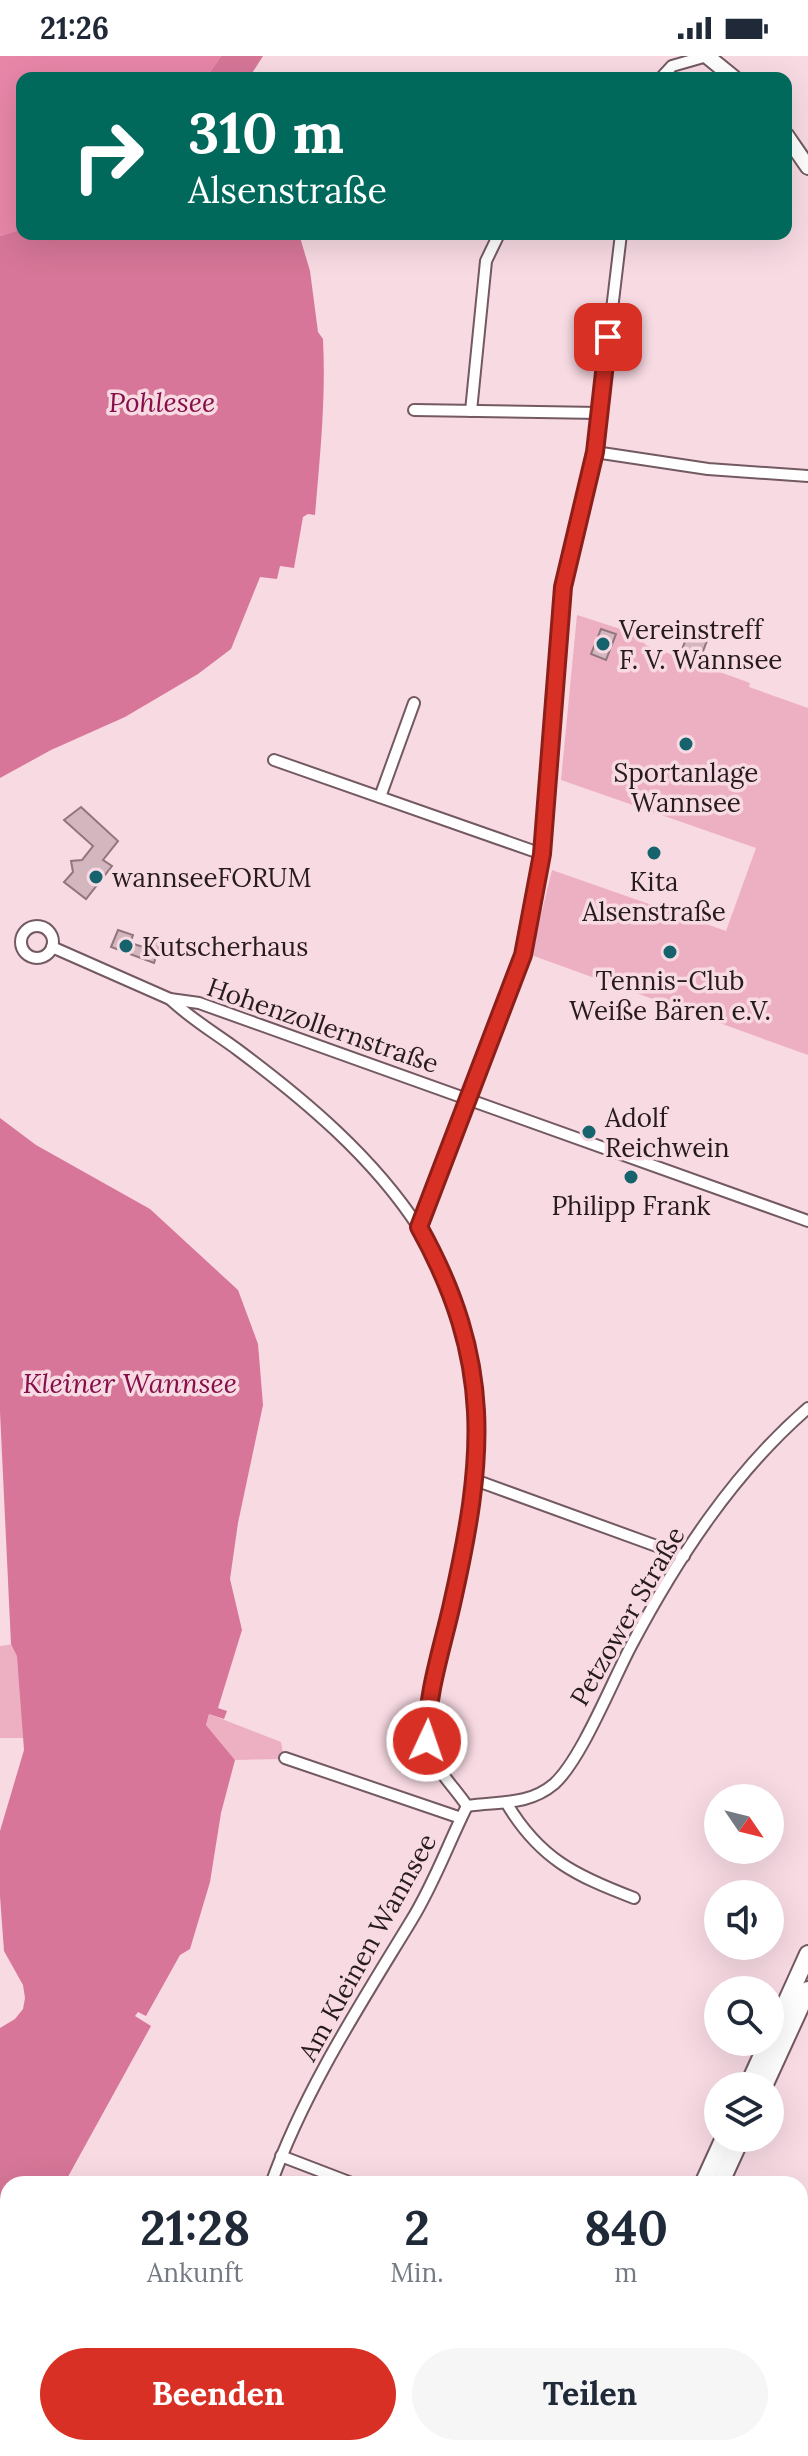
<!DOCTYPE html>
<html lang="de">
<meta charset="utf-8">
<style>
:root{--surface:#fff;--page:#f6f6f7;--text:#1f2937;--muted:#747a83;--accent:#d93025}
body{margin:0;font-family:Lora,serif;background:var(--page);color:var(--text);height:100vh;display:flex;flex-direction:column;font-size:30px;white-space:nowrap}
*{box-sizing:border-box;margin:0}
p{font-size:26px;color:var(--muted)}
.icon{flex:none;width:44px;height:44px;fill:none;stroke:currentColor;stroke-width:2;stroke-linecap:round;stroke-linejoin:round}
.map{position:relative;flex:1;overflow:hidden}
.details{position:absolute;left:0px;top:2120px;width:808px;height:280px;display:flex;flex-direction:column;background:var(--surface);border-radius:24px 24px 0 0;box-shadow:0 8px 32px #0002}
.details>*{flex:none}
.guide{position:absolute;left:16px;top:16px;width:776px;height:168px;border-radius:16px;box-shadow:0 8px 32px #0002;background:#00695c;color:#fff;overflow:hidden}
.needle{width:52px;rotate:125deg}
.fabs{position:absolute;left:704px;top:1728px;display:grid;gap:16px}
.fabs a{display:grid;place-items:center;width:80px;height:80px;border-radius:50%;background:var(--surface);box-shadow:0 8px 32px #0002;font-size:40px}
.pin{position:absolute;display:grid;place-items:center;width:68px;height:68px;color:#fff;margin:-34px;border-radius:16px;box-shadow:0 4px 12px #0006}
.me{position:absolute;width:88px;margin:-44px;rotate:3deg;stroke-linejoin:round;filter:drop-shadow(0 0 6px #0008)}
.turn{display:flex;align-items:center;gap:28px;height:168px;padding:0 40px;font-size:36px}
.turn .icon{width:104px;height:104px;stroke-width:2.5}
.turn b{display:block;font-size:56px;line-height:68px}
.eta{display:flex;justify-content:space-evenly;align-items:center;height:136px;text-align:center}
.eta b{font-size:48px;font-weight:700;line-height:56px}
.action{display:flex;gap:16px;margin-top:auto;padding:16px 40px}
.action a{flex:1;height:92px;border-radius:48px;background:var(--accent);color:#fff;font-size:32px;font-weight:700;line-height:92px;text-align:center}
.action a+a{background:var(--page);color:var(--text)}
.status{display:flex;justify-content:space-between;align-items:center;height:56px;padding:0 40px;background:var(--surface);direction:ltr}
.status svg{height:22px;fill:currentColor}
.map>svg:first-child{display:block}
.green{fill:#edafc2}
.forest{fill:#e886a8}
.water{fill:#d77698}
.building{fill:#d3b6be;stroke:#91767e;stroke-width:2}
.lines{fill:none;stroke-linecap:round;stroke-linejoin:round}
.street-casing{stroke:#735961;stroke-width:14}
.secondary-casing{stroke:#735961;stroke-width:18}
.primary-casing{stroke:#735961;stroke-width:20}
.street{stroke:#fff;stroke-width:10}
.secondary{stroke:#fff;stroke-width:14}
.primary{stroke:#fff;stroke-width:16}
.route-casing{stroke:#8d1f18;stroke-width:20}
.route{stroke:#d93025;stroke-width:14}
.poi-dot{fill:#16636d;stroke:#f8dae3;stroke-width:3}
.labels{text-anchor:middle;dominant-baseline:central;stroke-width:7;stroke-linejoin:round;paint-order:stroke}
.poi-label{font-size:26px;fill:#261b1e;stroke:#f8dae3;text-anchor:start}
.street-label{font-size:26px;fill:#261b1e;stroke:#f8dae3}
.water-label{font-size:28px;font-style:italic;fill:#860f4a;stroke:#f8dae3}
</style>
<div class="status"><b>21:26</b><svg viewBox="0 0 49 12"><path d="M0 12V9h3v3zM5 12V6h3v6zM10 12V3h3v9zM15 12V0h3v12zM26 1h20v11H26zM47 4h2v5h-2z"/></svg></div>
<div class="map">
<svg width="808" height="2400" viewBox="0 0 808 2400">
<rect width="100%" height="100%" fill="#f8dae3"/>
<g class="green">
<polygon points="577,559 636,578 646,589 750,627 749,631 808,652 808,999 531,899 552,814 726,875 756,792 561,724"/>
<polygon points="57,1582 51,1682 0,1682 0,1590"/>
<polygon points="209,1658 281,1686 284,1703 235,1704 206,1669"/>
<polygon points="36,2392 146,2392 165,2400 35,2400"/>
</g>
<polygon class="forest" points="0,0 221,0 206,22 22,22 22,173 0,180"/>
<g class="water">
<polygon points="221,0 263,0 249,22 206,22"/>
<path d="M22 173V178H299L310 215 318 276 323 283C326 343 320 400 315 459L308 458 303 461 294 512 280 510 277 523 260 521 231 593 198 618 125 661 51 694 0 722V180Z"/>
<polygon points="0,1062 36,1089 150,1153 238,1234 258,1288 263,1349 238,1467 230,1523 242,1574 218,1652 227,1655 224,1663 209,1658 206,1669 235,1704 221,1757 210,1826 190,1893 180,1899 146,1960 138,1956 135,1960 151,1970 64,2128 8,2128 8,2392 36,2392 35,2400 0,2400 0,1972 15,1963 23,1953 25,1942 23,1929 4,1895 0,1840 0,1775 24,1694 17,1600 11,1588 0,1356"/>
</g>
<g class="building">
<polygon points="601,573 616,578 606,604 591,598"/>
<polygon points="689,575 708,582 700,603 681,596"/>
<polygon points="81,751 118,785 103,804 112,810 86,843 64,826 73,816 71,805 82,804 93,790 64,764"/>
<polygon points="118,874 133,879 130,887 147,892 150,884 160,888 154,907 111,891"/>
</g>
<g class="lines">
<g class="street-casing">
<g id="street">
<polyline points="661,22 672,10 707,0"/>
<polyline points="414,354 599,357"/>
<polyline points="471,355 486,205 499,178"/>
<polyline points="595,396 708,413 808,420"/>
<polyline points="274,704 542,798"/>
<polyline points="380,741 414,647"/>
<circle cx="37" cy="886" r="16"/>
<polyline points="52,891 170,943 199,947 808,1165"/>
<path d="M170 943C191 963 215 977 238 994 305 1044 373 1101 419 1172 499 1295 481 1423 450 1558 441 1597 422 1643 427 1683 430 1709 453 1729 467 1750 448 1788 434 1828 411 1865 360 1949 304 2035 271 2128"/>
<polyline points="419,1171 524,890 542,798 563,531 595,396 621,178"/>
<polyline points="475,1424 684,1500"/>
<polyline points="285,1702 461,1762"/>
<path d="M507 1748C540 1803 576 1820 634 1842"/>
<path d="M467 1750C498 1745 528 1750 554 1728 581 1704 612 1626 631 1590 677 1503 733 1417 808 1352"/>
<polyline points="281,2100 354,2128"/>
<polyline points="800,2190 808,2193"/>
<polyline points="171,2392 189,2400"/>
<polyline points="271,2392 272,2400"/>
<polyline points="786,2392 807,2400"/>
</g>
</g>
<g class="secondary-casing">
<g id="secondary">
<polyline points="707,0 734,22"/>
<polyline points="786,79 808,111"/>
</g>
</g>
<g class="primary-casing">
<g id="primary">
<polyline points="770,1982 808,1898"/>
<polyline points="748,2030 768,1986"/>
<polyline points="764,2030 808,1934"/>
<polyline points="703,2128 724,2082"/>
<polyline points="720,2128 741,2082"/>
<polyline points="580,2400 583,2392"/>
<polyline points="597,2400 601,2392"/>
</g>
</g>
<use href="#street" class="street"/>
<use href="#secondary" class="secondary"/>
<use href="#primary" class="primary"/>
</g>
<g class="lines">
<g class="route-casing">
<path id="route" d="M427 1685C426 1639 442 1593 452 1548 485 1402 494 1306 419 1171L523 899 542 798 563 531 595 396 608 281"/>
</g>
<use href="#route" class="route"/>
</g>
<g class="poi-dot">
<circle cx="603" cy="588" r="8"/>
<circle cx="686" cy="688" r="8"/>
<circle cx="654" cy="797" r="8"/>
<circle cx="96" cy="821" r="8"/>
<circle cx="126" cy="890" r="8"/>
<circle cx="670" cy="896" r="8"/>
<circle cx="589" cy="1076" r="8"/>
<circle cx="631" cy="1121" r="8"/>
</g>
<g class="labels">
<g class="poi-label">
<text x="619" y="573">Vereinstreff<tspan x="619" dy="30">F. V. Wannsee</tspan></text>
<text x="686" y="716" text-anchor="middle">Sportanlage<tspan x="686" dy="30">Wannsee</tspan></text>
<text x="112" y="821">wannseeFORUM</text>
<text x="654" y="825" text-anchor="middle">Kita<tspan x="654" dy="30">Alsenstraße</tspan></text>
<text x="142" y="890">Kutscherhaus</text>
<text x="670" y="924" text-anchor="middle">Tennis-Club<tspan x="670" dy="30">Weiße Bären e.V.</tspan></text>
<text x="605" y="1061">Adolf<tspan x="605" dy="30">Reichwein</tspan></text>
<text x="631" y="1149" text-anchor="middle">Philipp Frank</text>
</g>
<g class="street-label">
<text transform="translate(323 969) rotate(19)">Hohenzollernstraße</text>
<text transform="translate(627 1560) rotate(-60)">Petzower Straße</text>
<text transform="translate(367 1891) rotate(-61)">Am Kleinen Wannsee</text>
</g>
<g class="water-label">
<text x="162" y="346">Pohlesee</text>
<text x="130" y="1327">Kleiner Wannsee</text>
</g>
</g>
</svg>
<div class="fabs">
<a><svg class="needle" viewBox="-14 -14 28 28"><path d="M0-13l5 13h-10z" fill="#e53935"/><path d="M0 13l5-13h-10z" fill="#747a83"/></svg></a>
<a><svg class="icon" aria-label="sound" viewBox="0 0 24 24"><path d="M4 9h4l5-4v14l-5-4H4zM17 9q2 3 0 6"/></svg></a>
<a><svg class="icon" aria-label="search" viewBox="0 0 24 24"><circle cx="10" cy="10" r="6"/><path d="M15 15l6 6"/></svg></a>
<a><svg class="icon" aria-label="layers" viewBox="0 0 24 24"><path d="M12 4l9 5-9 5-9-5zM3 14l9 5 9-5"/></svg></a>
</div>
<div class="pin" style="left:608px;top:281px;background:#d93025"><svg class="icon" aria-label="arrive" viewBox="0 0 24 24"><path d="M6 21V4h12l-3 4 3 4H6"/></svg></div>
<svg class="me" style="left:427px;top:1685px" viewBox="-20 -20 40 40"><circle r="17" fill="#d93025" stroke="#fff" stroke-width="3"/><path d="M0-11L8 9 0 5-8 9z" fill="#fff"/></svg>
<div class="guide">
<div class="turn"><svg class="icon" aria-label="right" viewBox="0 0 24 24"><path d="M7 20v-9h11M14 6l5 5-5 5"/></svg><div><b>310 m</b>Alsenstraße</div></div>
</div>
<section class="details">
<div class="eta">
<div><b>21:28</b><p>Ankunft</p></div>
<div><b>2</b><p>Min.</p></div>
<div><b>840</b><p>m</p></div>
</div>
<div class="action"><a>Beenden</a><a>Teilen</a></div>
</section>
</div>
